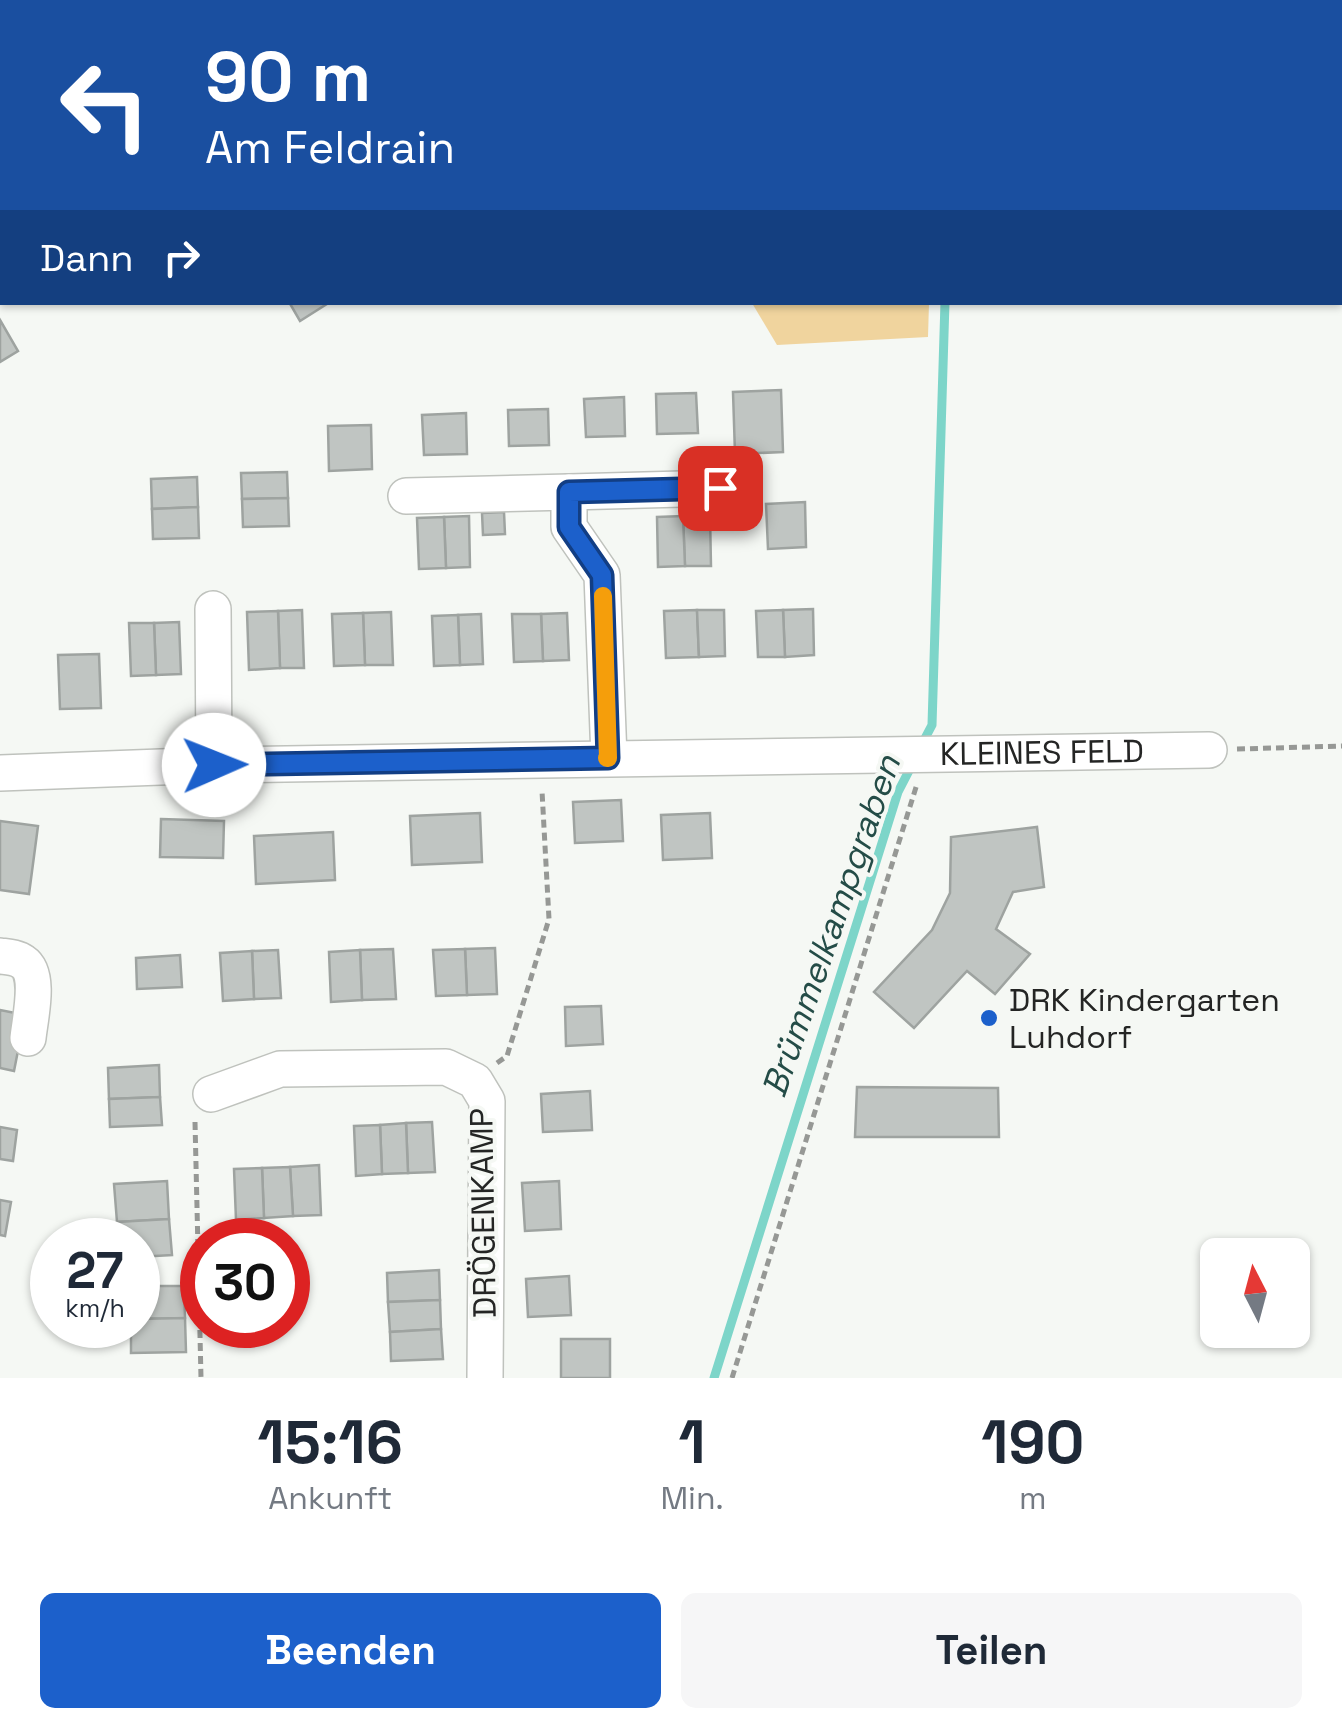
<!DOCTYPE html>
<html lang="de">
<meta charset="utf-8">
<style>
:root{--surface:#fff;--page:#f6f6f7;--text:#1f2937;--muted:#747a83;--accent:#1c60cb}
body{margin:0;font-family:"Space Grotesk",sans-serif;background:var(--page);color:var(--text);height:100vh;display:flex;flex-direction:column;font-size:38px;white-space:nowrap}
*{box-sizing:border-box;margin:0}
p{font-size:32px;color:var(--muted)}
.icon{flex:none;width:55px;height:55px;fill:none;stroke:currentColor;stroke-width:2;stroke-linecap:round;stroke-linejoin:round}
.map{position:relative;height:1378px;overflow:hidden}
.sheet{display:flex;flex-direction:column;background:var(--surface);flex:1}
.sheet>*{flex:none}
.guide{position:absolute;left:0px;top:0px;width:1342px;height:305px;box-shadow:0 2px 8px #0004;background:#1a4fa0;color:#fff;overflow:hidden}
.needle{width:65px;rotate:354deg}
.tools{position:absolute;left:1200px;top:1238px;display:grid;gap:20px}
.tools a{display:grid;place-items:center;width:110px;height:110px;border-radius:15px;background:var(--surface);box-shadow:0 2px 8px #0004;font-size:50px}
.speed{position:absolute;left:30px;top:1218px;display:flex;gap:20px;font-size:50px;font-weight:700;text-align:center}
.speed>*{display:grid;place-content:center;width:130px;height:130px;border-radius:50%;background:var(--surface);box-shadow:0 2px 8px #0004;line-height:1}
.speed small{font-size:25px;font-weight:400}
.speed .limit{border:15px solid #d22;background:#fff;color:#111}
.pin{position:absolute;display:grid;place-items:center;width:85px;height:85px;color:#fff;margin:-42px;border-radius:20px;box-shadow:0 5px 15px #0006}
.me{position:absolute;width:110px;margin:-55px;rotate:89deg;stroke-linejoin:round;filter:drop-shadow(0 0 8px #0008)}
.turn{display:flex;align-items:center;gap:35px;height:210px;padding:0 40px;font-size:45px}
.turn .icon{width:130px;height:130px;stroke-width:2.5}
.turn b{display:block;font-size:70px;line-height:85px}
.then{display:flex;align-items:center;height:95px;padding:0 40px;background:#0003;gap:20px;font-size:38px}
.eta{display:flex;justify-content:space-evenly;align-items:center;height:170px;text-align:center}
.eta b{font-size:60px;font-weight:600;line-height:70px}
.action{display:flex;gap:20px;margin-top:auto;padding:20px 40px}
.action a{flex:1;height:115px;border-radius:15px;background:var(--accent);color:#fff;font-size:40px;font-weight:600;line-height:115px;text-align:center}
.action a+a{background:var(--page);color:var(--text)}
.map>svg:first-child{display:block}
.green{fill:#f0d49e}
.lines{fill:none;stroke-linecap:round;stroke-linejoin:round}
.stream{stroke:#7dd5c9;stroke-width:9}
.building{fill:#c0c5c2;stroke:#9ea3a0;stroke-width:2.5}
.minor-casing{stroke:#bfc2bd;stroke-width:38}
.path{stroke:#969895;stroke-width:5;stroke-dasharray:8 5;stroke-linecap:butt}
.minor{stroke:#fff;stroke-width:35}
.route-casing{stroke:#123e84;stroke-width:25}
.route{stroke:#1c60cb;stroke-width:18}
.slow{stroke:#f59e0b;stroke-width:18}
.poi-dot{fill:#1c60cb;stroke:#f5f8f4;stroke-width:4}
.labels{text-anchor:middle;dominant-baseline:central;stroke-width:8;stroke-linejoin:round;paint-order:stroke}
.street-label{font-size:32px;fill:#242524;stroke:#f5f8f4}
.poi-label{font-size:32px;fill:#242524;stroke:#f5f8f4;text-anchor:start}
.water-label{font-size:35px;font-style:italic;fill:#244c47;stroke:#f5f8f4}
</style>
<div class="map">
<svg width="1342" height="1378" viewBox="0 0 1342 1378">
<rect width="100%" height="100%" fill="#f5f8f4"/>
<g class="green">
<polygon points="573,0 937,0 937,2 574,2"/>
<polygon points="752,303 929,303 928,337 777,345"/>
</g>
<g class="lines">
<g class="stream">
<polyline points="954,2 954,0"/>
<polyline points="922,744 932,725 945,302"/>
<polyline points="714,1378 898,792 913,763"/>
</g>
</g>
<g class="building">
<polygon points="0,0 15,0 17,2 2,2 2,30 0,32"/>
<polygon points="110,0 164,0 165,2 111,2"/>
<polygon points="2,92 2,138 0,134 0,93"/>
<polygon points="289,302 330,302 300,321"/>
<polygon points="0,320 18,351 0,362"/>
<polygon points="781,390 783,452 735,454 733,392"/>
<polygon points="696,393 698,433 657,434 656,394"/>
<polygon points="624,397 625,436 586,437 584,399"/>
<polygon points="548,409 549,445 509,446 508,410"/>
<polygon points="466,413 467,454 424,455 422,415"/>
<polygon points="371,425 372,469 329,471 328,426"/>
<polygon points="287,472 288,498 242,499 241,473"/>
<polygon points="197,477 198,507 152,509 151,479"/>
<polygon points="288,498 289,526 243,527 242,499"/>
<polygon points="805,502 806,547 768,549 766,504"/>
<polygon points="198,507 199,538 153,539 152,509"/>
<polygon points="504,512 505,534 483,535 482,513"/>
<polygon points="710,515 711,566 685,566 683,516"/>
<polygon points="469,516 470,567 446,568 444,517"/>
<polygon points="683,516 685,566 658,567 657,517"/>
<polygon points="444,517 446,568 419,569 417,518"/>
<polygon points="813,609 814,655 785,657 783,610"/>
<polygon points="302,610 304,668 280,668 278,611"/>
<polygon points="697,610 699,657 666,658 664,611"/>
<polygon points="697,610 724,610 725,656 699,657"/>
<polygon points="783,610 785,657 758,657 756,611"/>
<polygon points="278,611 280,668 249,670 247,612"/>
<polygon points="391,612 393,665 365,665 363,613"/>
<polygon points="363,613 365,665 334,666 332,614"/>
<polygon points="567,613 569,660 543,661 541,614"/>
<polygon points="481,614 483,664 460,665 458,615"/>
<polygon points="512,614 541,614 543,661 514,662"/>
<polygon points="458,615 460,665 434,666 432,616"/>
<polygon points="179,622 181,674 156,675 154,623"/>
<polygon points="129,623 154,623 156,675 131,676"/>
<polygon points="99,654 101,708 60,709 58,655"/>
<polygon points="621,800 623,841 575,843 573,802"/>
<polygon points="480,813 482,862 412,865 410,816"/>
<polygon points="710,813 712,858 663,860 661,815"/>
<polygon points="161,819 224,821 223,858 160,857"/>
<polygon points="0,821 38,826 29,894 0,890"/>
<polygon points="1037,827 1044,887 1013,892 996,929 1030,954 995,994 967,971 914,1028 874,992 932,930 950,893 951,837"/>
<polygon points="333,832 335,880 256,884 254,836"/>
<polygon points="495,948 497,994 467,995 465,949"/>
<polygon points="393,949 396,999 362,1000 360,950"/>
<polygon points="465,949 467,995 436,996 433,950"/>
<polygon points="278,950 281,998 254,999 252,951"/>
<polygon points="360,950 362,1000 331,1002 329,952"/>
<polygon points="252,951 254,999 223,1001 220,953"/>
<polygon points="180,955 182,987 137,989 136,958"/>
<polygon points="601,1006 603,1044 566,1046 565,1007"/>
<polygon points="0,1010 25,1015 14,1071 0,1068"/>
<polygon points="159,1065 160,1097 109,1099 108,1068"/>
<polygon points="857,1087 998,1088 999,1137 855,1137"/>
<polygon points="590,1091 592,1130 543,1132 541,1094"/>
<polygon points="160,1097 162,1125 110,1127 109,1099"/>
<polygon points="432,1122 435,1172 408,1173 406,1123"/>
<polygon points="406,1123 408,1173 382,1174 380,1125"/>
<polygon points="380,1125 382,1174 356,1176 354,1126"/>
<polygon points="0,1127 17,1130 13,1161 0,1159"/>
<polygon points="319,1165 321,1215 293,1216 290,1167"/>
<polygon points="290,1167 293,1216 264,1218 262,1168"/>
<polygon points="262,1168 264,1218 236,1220 234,1169"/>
<polygon points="167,1181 169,1219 117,1222 114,1184"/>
<polygon points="559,1181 561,1229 525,1231 522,1183"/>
<polygon points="0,1200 11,1202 5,1236 0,1235"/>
<polygon points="169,1219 172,1255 138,1257 138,1240 118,1240 117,1222"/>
<polygon points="439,1270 440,1300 388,1302 387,1273"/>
<polygon points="569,1276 571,1315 528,1317 526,1279"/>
<polygon points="138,1286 184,1286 185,1318 138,1319"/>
<polygon points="440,1300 441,1329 390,1332 388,1302"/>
<polygon points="185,1318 186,1352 131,1353 131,1325 138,1325 138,1319"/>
<polygon points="441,1329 443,1359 391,1361 390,1332"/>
<rect x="561" y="1339" width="49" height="39"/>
</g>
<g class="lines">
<g class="minor-casing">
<g id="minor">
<polyline points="192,0 194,2"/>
<polyline points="334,2 338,0"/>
<polyline points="0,198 2,203"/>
<polyline points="569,492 720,488"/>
<polyline points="406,496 569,492 569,527 602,575 609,758"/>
<polyline points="213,609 214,765"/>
<path id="s1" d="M0 773 214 765 1209 750"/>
<path d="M0 956C8 957 16 957 23 962 41 974 30 1018 28 1038"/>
<polyline points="211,1094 280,1069 446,1067 475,1081 487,1101 485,1378"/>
</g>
</g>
<g class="path">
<polyline points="1237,749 1342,746"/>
<polyline points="497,1063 507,1056 549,919 542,791"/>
<polyline points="195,1122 201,1378"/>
<polyline points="732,1378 917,784"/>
</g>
<use href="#minor" class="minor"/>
</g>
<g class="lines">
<g class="route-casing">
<polyline id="route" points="214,765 608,758 602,575 569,527 569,492 720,488"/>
</g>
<use href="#route" class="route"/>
<polyline class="slow" points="603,596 608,758 607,758"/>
</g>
<circle class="poi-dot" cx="989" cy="1018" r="10"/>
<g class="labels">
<g class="street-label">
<text stroke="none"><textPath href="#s1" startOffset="1042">KLEINES FELD</textPath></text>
<text transform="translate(483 1213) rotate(-91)">DRÖGENKAMP</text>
</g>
<g class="poi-label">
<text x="1009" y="1000">DRK Kindergarten<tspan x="1009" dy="37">Luhdorf</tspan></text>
</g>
<g class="water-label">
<text transform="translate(831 926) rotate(-71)">Brümmelkampgraben</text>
</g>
</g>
</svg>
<div class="tools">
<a><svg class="needle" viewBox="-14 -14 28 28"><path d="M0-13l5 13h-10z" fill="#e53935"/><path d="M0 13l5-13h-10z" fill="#747a83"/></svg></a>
</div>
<div class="speed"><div>27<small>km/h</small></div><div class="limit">30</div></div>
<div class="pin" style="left:720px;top:488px;background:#d93025"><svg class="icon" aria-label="arrive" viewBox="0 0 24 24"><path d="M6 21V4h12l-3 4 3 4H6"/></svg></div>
<svg class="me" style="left:214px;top:765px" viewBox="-20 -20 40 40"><circle r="19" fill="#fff"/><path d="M0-13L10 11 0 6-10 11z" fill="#1c60cb"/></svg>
<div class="guide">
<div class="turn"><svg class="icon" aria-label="left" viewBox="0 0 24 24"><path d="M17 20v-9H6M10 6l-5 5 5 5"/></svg><div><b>90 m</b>Am Feldrain</div></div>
<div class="then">Dann<svg class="icon" aria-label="right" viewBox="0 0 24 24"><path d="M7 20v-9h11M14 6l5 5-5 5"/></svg></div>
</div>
</div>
<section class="sheet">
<div class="eta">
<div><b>15:16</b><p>Ankunft</p></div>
<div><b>1</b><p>Min.</p></div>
<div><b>190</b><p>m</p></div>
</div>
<div class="action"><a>Beenden</a><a>Teilen</a></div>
</section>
